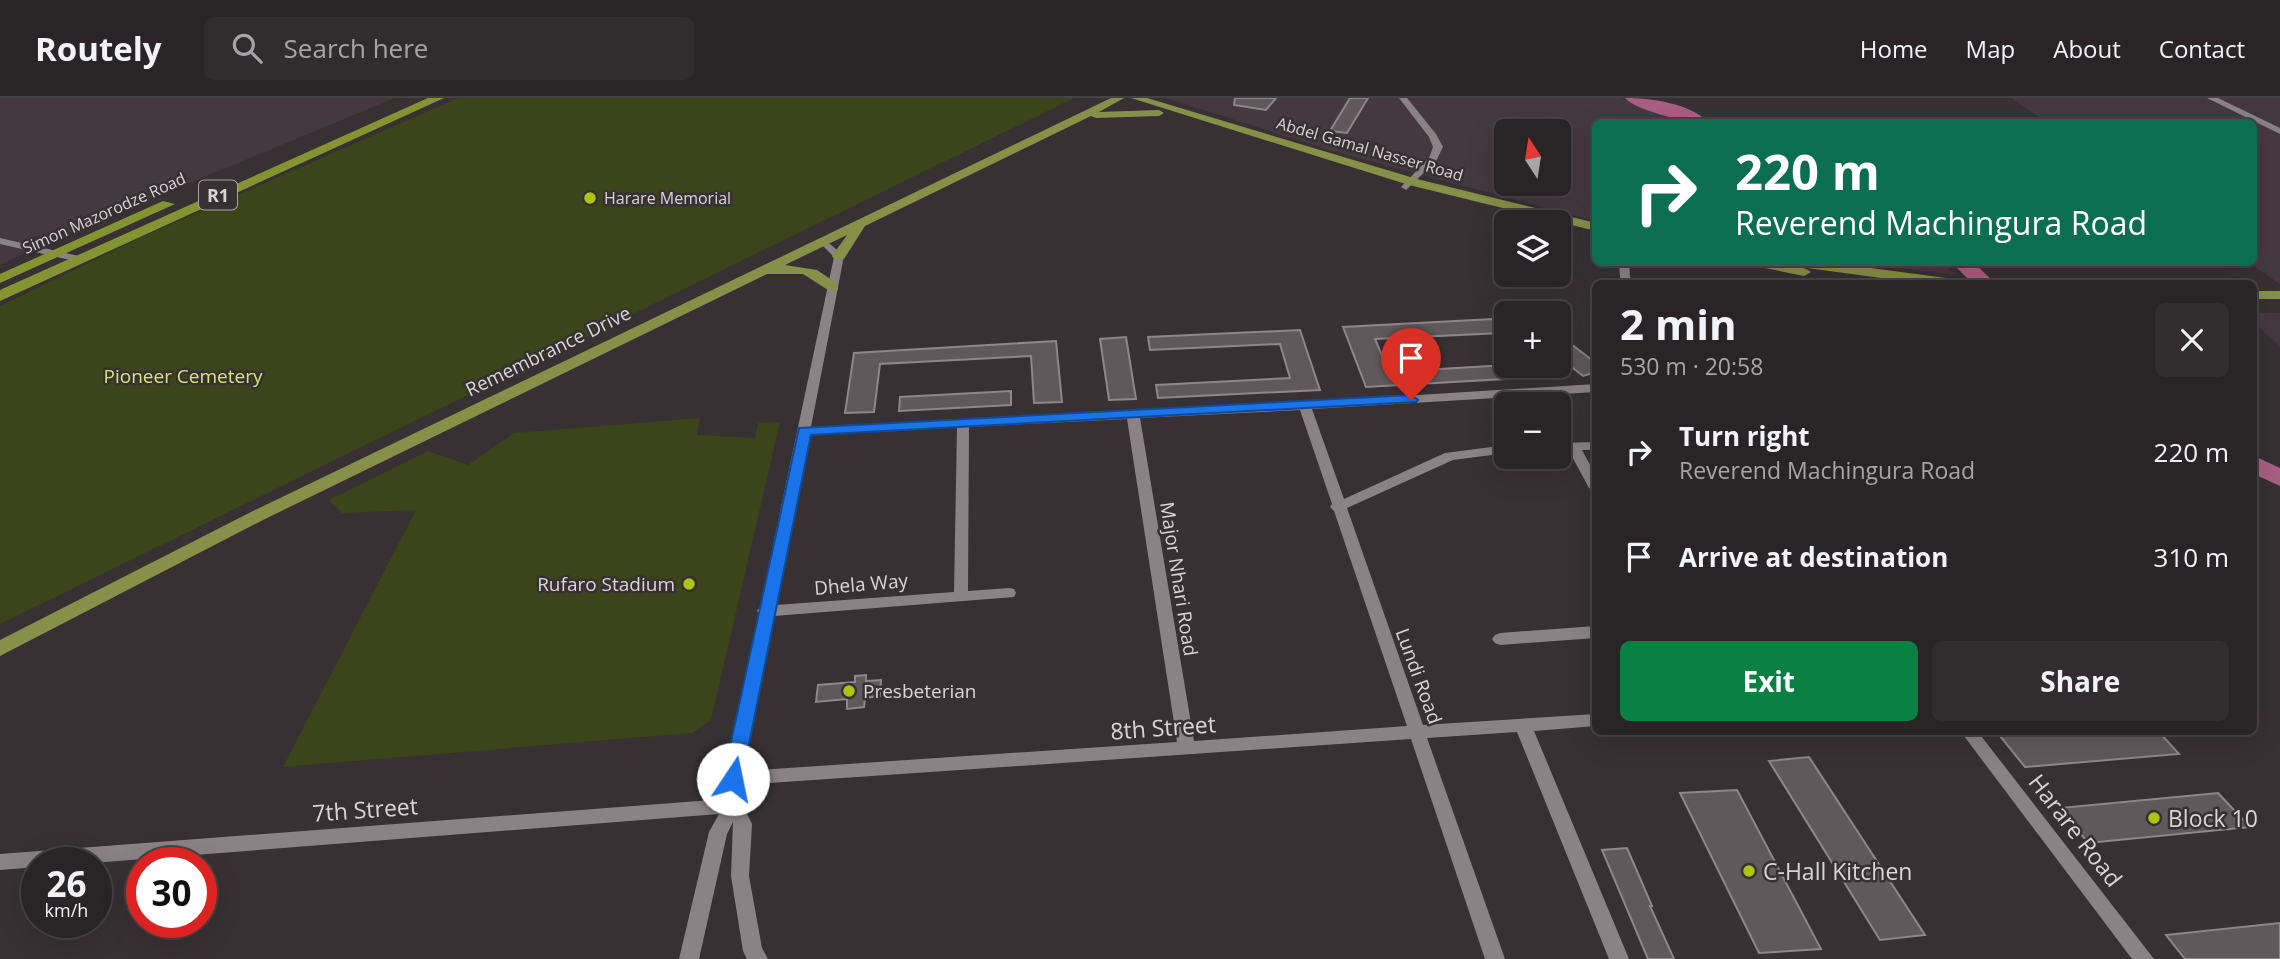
<!DOCTYPE html>
<meta charset="utf-8">
<style>
:root{--surface:#292527;--page:#312d2f;--text:#f1f3f6;--muted:#a5a5a7;--line:#454244;--accent:#0b8043}
body{margin:0;font-family:"Open Sans",sans-serif;background:var(--page);color:var(--text);height:100vh;display:flex;flex-direction:column;font-size:26px;white-space:nowrap}
*{box-sizing:border-box;margin:0}
p{font-size:23px;color:var(--muted)}
.icon{flex:none;width:38px;height:38px;fill:none;stroke:currentColor;stroke-width:2;stroke-linecap:round;stroke-linejoin:round}
.map{position:relative;flex:1;overflow:hidden}
.drawer{position:absolute;left:1592px;top:182px;width:665px;height:455px;display:flex;flex-direction:column;background:var(--surface);border-radius:10px;box-shadow:0 7px 28px #0002,0 0 0 2px var(--line)}
.drawer>*{flex:none}
.guide{position:absolute;left:1592px;top:21px;width:665px;height:147px;border-radius:10px;box-shadow:0 7px 28px #0002,0 0 0 2px var(--line);background:#0b6e4f;color:#fff;overflow:hidden}
.needle{width:46px;rotate:348deg}
.fabs{position:absolute;left:1494px;top:21px;display:grid;gap:14px}
.fabs a{display:grid;place-items:center;width:77px;height:77px;border-radius:10px;background:var(--surface);box-shadow:0 7px 28px #0002,0 0 0 2px var(--line);font-size:35px}
.speed{position:absolute;left:21px;top:749px;display:flex;gap:14px;font-size:35px;font-weight:700;text-align:center}
.speed>*{display:grid;place-content:center;width:91px;height:91px;border-radius:50%;background:var(--surface);box-shadow:0 7px 28px #0002,0 0 0 2px var(--line);line-height:1}
.speed small{font-size:18px;font-weight:400}
.speed .limit{border:10px solid #d22;background:#fff;color:#111}
.pin{position:absolute;display:grid;place-items:center;width:60px;height:60px;color:#fff;margin:-72px -30px;border-radius:50% 50% 50% 0;rotate:-45deg;box-shadow:0 0 7px #0007}
.pin .icon{rotate:45deg}
.me{position:absolute;width:77px;margin:-38px;rotate:11deg;stroke-linejoin:round;filter:drop-shadow(0 0 5px #0008)}
.turn{display:flex;align-items:center;gap:24px;height:147px;padding:0 28px;font-size:32px}
.turn .icon{width:91px;height:91px;stroke-width:2.5}
.turn b{display:block;font-size:49px;line-height:60px}
.round{display:grid;place-items:center;flex:none;width:74px;height:74px;border-radius:10px;background:var(--page)}
.overview{display:flex;align-items:center;justify-content:space-between;height:119px;padding:0 28px}
h1{font-size:42px;font-weight:700;line-height:52px}
.action{display:flex;gap:14px;margin-top:auto;padding:14px 28px}
.action a{flex:1;height:80px;border-radius:10px;background:var(--accent);color:#fff;font-size:28px;font-weight:700;line-height:80px;text-align:center}
.action a+a{background:var(--page);color:var(--text)}
ul{padding:0;list-style:none}
li{display:flex;align-items:center;gap:21px;height:105px;padding:0 28px}
li div{flex:1}
li b{display:block;font-size:26px}
li em{font-style:normal}
header{display:flex;align-items:center;gap:42px;box-sizing:border-box;height:98px;padding:0 35px;background:var(--surface);border-bottom:2px solid var(--line)}
header strong{font-size:33px}
nav{display:flex;gap:38px;margin-inline-start:auto;font-size:24px}
.search{width:490px;height:63px;background:var(--page);display:flex;align-items:center;gap:18px;box-sizing:border-box;padding:0 24px;border-radius:10px;color:var(--muted);font-size:26px}
.map>svg:first-child{display:block}
.built{fill:#45383e;fill-rule:evenodd}
.green{fill:#3c4419}
.lines{fill:none;stroke-linecap:round;stroke-linejoin:round}
.river{fill:#a95e83;fill-rule:evenodd}
.building{fill:#60595c;stroke:#8e8689;stroke-width:2}
.minor{fill:#8a8386;fill-rule:evenodd}
.primary{fill:#869048;fill-rule:evenodd}
.trunk{fill:#859433;fill-rule:evenodd}
.route{fill:#1a73e8;stroke:#114b97;stroke-width:2}
.poi-dot{fill:#acc610;stroke:#373134;stroke-width:2.5}
.labels{text-anchor:middle;dominant-baseline:central;stroke-width:5;stroke-linejoin:round;paint-order:stroke}
.far-street-label{font-size:16px;fill:#d9d5d6;stroke:#373134}
.far-poi-label{font-size:16px;fill:#d9d5d6;stroke:#373134;text-anchor:start}
.shield{fill:#373134;stroke:#a8a4a5;stroke-width:2}
.shield-label{font-size:18px;font-weight:bold;fill:#d9d5d6}
.street-label{font-size:19px;fill:#d9d5d6;stroke:#373134}
.park-label{font-size:19px;fill:#d0e679;stroke:#373134}
.poi-label{font-size:19px;fill:#d9d5d6;stroke:#373134;text-anchor:end}
.near-street-label{font-size:23px;fill:#d9d5d6;stroke:#373134}
.near-poi-label{font-size:23px;fill:#d9d5d6;stroke:#373134;text-anchor:start}
</style>
<header>
<strong>Routely</strong>
<div class="search"><svg class="icon" aria-label="search" viewBox="0 0 24 24"><circle cx="10" cy="10" r="6"/><path d="M15 15l6 6"/></svg>Search here</div>
<nav><a>Home</a><a>Map</a><a>About</a><a>Contact</a></nav>
</header>
<div class="map">
<svg width="2280" height="861" viewBox="0 0 2280 861">
<rect width="100%" height="100%" fill="#373134"/>
<g class="built">
<polygon points="0,0 395,0 71,134 0,167"/>
<path d="M1166 0H1621L1685 24H1596V123L1332 53ZM1507 33H1559V86H1507Z"/>
<polygon points="2011,0 2280,0 2280,186 2249,165 2254,164 2254,24 2046,24"/>
<polygon points="1858,165 1940,165 1957,177"/>
<polygon points="2254,215 2280,215 2280,248 2254,225"/>
</g>
<g class="green">
<polygon points="458,0 1074,0 0,526 0,208 144,138"/>
<polygon points="700,320 697,337 755,340 758,325 780,324 711,622 692,635 283,669 416,412 342,415 329,402 428,353 468,367 514,335"/>
</g>
<g class="lines">
<g class="river">
<path d="M1625 0C1649 0 1690 5 1708 24 1691 26 1636 13 1625 0Z"/>
<polygon points="1951,164 1973,164 1996,186 1973,186"/>
<polygon points="2254,358 2280,370 2280,388 2254,376"/>
</g>
</g>
<g class="building">
<polygon points="1235,0 1276,0 1266,12 1234,7"/>
<polygon points="1350,0 1368,0 1347,35 1330,33"/>
<polygon points="1493,221 1501,235 1375,241 1389,274 1507,267 1514,268 1522,280 1366,289 1343,229"/>
<polygon points="1300,232 1320,292 1158,300 1156,287 1290,280 1280,246 1150,252 1148,239"/>
<polygon points="1559,237 1596,265 1596,274 1583,278 1559,259"/>
<polygon points="1126,239 1136,301 1109,302 1100,241"/>
<polygon points="1056,243 1062,304 1034,305 1031,258 880,266 874,314 845,315 854,255"/>
<polygon points="1011,293 1011,307 899,313 900,299"/>
<polygon points="866,577 866,583 881,582 880,598 865,600 864,609 847,611 847,601 816,604 818,587 855,584 855,578"/>
<polygon points="2053,634 2159,634 2179,656 2025,669 2000,638"/>
<polygon points="1809,659 1925,837 1880,842 1769,663"/>
<polygon points="1737,692 1821,851 1759,855 1680,695"/>
<polygon points="2218,695 2250,729 2088,745 2060,710"/>
<polygon points="1627,750 1652,808 1650,808 1674,861 1648,861 1602,752"/>
<polygon points="2280,825 2280,861 2185,861 2166,837"/>
</g>
<g class="lines">
<g class="minor">
<polygon points="1399,0 1407,0 1436,36 1443,49 1436,63 1406,92 1401,89 1429,60 1433,49 1429,39"/>
<polygon points="2207,0 2218,0 2280,30 2280,36"/>
<polygon points="0,140 83,159 84,161 79,164 0,146"/>
<path d="M823 140 844 158 811 329 1305 304 1596 286V294L1312 311 1344 401 1445 355 1507 347V355L1453 362 1347 410 1423 627 1596 616V628L1534 633 1629 861H1609L1517 634 1427 640 1505 861H1485L1411 641 742 687 743 708 752 726 749 778 762 850 768 861H747L743 853 731 778 733 724 727 736 699 861H679L709 734 719 716 92 765H37V769L0 772V756L725 701 724 681 759 516 757 513 760 509 834 159 818 143ZM1300 312 1332 406 1330 409 1334 413 1407 628 1194 643 1140 320ZM1127 321 1177 644 743 673 774 518 1014 499 1016 495 1014 491 1009 490 968 493 969 329ZM957 329 954 494 776 507 809 337Z"/>
<polygon points="1619,164 1629,164 1630,179 1635,186 1624,186 1620,179"/>
<polygon points="1596,344 1596,352 1582,352 1596,378 1596,394 1589,390 1569,353 1559,353 1559,345"/>
<polygon points="1596,528 1596,540 1500,547 1495,545 1492,541 1495,537 1500,535"/>
<polygon points="1961,634 1978,634 2154,861 2132,861"/>
</g>
<g class="primary">
<polygon points="1111,0 1124,0 1099,14 1159,12 1164,15 1159,18 1096,20 1091,18 865,128 844,161 834,161 832,158 847,137 785,167 817,172 838,186 838,192 828,192 803,176 767,176 263,422 0,558 0,542 251,414"/>
<polygon points="1131,0 1147,0 1417,81 1596,125 1596,133 1409,87"/>
<path d="M1736 164C1755 164 1796 162 1811 174L1804 178Z"/>
<polygon points="1786,164 1826,164 1961,182 1967,186 1926,186 1792,168"/>
<rect x="2254" y="193" width="26" height="8"/>
</g>
<g class="trunk">
<polygon points="428,0 444,0 0,203 0,192"/>
<polygon points="163,103 175,106 0,185 0,176"/>
</g>
</g>
<polygon class="route" points="1411,297 1418,302 1416,304 811,337 742,681 739,687 726,687 723,681 799,330"/>
<g class="poi-dot">
<circle cx="590" cy="100" r="7"/>
<circle cx="689" cy="486" r="7"/>
<circle cx="849" cy="593" r="7"/>
<circle cx="2154" cy="720" r="7"/>
<circle cx="1749" cy="773" r="7"/>
</g>
<g class="labels">
<g class="far-street-label">
<text transform="translate(1370 51) rotate(16)">Abdel Gamal Nasser Road</text>
<text transform="translate(104 115) rotate(-24)">Simon Mazorodze Road</text>
</g>
<g class="far-poi-label">
<text x="604" y="100">Harare Memorial</text>
</g>
<rect class="shield" x="199" y="82.5" width="38" height="29" rx="5"/>
<g class="shield-label">
<text x="218" y="97">R1</text>
</g>
<g class="street-label">
<text transform="translate(548 253) rotate(-26)">Remembrance Drive</text>
<text transform="translate(1179 481) rotate(81)">Major Nhari Road</text>
<text transform="translate(861 486) rotate(-5)">Dhela Way</text>
<text transform="translate(1419 578) rotate(70)">Lundi Road</text>
</g>
<g class="park-label">
<text x="183" y="278">Pioneer Cemetery</text>
</g>
<g class="poi-label">
<text x="675" y="486">Rufaro Stadium</text>
<text x="863" y="593" text-anchor="start">Presbeterian</text>
</g>
<g class="near-street-label">
<text transform="translate(1163 629) rotate(-4)">8th Street</text>
<text transform="translate(365 711) rotate(-4)">7th Street</text>
<text transform="translate(2076 732) rotate(52)">Harare Road</text>
</g>
<g class="near-poi-label">
<text x="2168" y="720">Block 10</text>
<text x="1763" y="773">C-Hall Kitchen</text>
</g>
</g>
</svg>
<div class="fabs">
<a><svg class="needle" viewBox="-14 -14 28 28"><path d="M0-13l5 13h-10z" fill="#e53935"/><path d="M0 13l5-13h-10z" fill="#a5a5a7"/></svg></a>
<a><svg class="icon" aria-label="layers" viewBox="0 0 24 24"><path d="M12 4l9 5-9 5-9-5zM3 14l9 5 9-5"/></svg></a>
<a>+</a>
<a>−</a>
</div>
<div class="speed"><div>26<small>km/h</small></div><div class="limit">30</div></div>
<div class="pin" style="left:1411px;top:302px;background:#d93025"><svg class="icon" aria-label="arrive" viewBox="0 0 24 24"><path d="M6 21V4h12l-3 4 3 4H6"/></svg></div>
<svg class="me" style="left:733px;top:681px" viewBox="-20 -20 40 40"><circle r="19" fill="#fff"/><path d="M0-13L10 11 0 6-10 11z" fill="#1a73e8"/></svg>
<div class="guide">
<div class="turn"><svg class="icon" aria-label="right" viewBox="0 0 24 24"><path d="M7 20v-9h11M14 6l5 5-5 5"/></svg><div><b>220 m</b>Reverend Machingura Road</div></div>
</div>
<section class="drawer">
<div class="overview"><div><h1>2 min</h1><p>530 m · 20:58</p></div><a class="round"><svg class="icon" aria-label="close" viewBox="0 0 24 24"><path d="M6 6l12 12M18 6L6 18"/></svg></a></div>
<ul>
<li><svg class="icon" aria-label="right" viewBox="0 0 24 24"><path d="M7 20v-9h11M14 6l5 5-5 5"/></svg><div><b>Turn right</b><p>Reverend Machingura Road</p></div><em>220 m</em></li>
<li><svg class="icon" aria-label="arrive" viewBox="0 0 24 24"><path d="M6 21V4h12l-3 4 3 4H6"/></svg><div><b>Arrive at destination</b></div><em>310 m</em></li>
</ul>
<div class="action"><a>Exit</a><a>Share</a></div>
</section>
</div>
